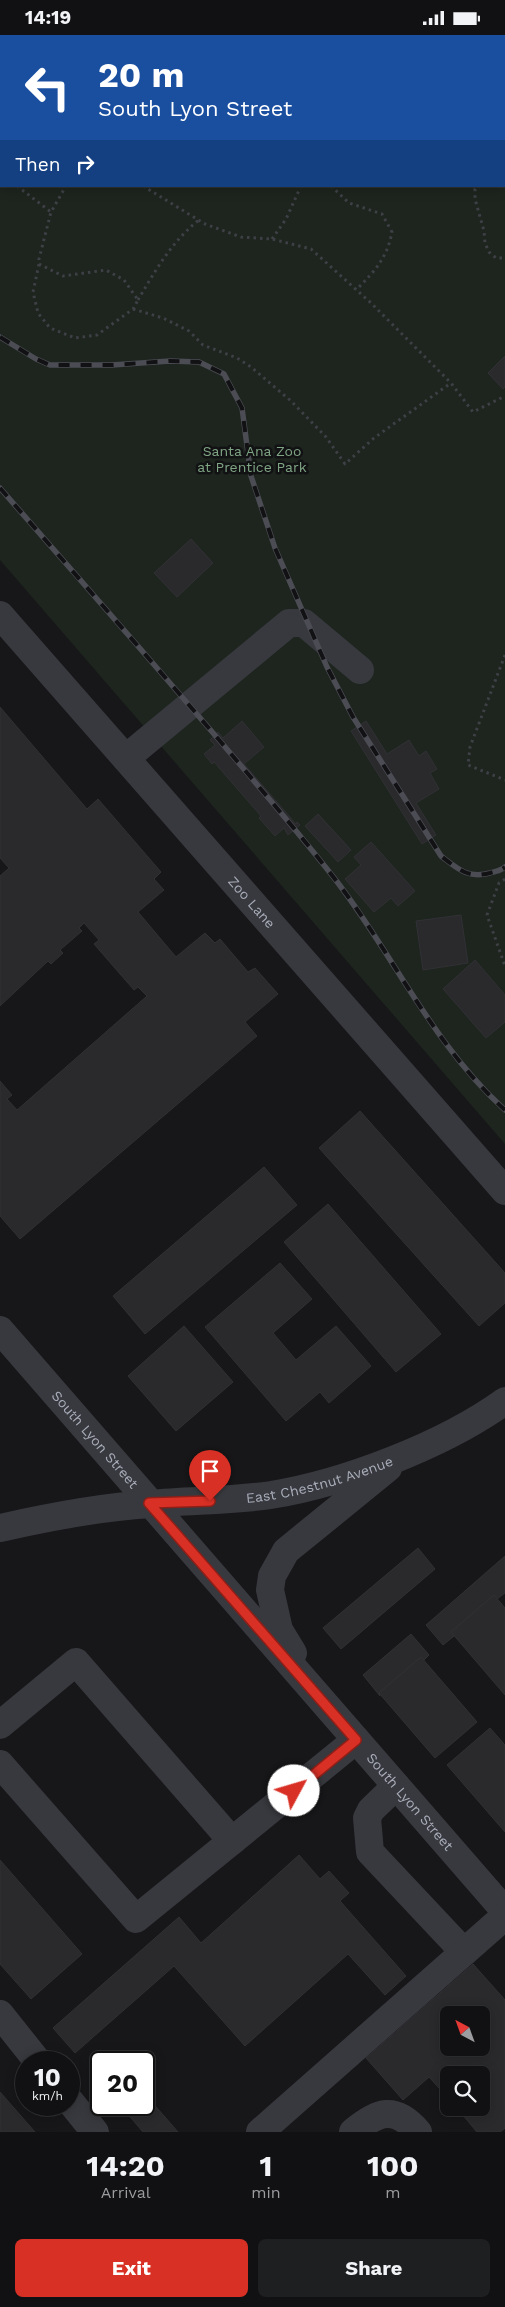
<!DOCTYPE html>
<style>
:root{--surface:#111113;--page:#1e1f21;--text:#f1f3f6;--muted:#9c9da0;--line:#303133;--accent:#d93025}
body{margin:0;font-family:"Work Sans",sans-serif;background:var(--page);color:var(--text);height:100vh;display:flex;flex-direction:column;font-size:19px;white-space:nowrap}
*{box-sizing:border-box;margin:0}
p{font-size:16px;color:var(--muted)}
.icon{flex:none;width:28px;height:28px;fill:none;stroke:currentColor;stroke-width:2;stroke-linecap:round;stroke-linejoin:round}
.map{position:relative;height:2097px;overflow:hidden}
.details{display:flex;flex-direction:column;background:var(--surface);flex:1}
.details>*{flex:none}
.top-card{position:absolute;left:0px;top:0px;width:505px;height:152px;box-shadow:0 2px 12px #0003,0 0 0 1px var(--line);background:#1a4fa0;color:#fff;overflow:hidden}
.needle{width:32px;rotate:319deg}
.tools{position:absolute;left:440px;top:1971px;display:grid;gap:10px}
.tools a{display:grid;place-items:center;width:50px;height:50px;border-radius:8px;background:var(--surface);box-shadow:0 2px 12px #0003,0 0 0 1px var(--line);font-size:25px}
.speed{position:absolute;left:15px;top:2016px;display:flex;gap:10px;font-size:25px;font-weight:700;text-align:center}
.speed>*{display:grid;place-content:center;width:65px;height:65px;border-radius:50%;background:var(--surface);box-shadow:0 2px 12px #0003,0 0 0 1px var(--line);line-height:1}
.speed small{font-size:12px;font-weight:400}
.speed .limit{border:2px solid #111;border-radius:8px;background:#fff;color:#111}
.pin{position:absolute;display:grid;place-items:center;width:42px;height:42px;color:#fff;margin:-51px -21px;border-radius:50% 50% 50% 0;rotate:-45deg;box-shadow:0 0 5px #0007}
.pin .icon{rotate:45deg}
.me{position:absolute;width:55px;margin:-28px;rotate:51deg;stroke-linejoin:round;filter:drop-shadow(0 0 4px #0008)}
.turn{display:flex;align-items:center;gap:18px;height:105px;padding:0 15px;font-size:22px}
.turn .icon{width:65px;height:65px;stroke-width:2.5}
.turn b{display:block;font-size:35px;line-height:42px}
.then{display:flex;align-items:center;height:48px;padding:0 15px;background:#0003;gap:10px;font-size:19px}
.eta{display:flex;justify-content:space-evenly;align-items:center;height:85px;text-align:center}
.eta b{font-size:30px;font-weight:700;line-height:35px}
.cta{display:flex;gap:10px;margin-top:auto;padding:10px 15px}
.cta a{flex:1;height:58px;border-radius:8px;background:var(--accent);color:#fff;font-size:20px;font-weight:700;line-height:58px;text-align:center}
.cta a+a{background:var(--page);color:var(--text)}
.status{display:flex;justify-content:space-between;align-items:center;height:35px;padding:0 25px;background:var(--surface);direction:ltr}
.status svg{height:14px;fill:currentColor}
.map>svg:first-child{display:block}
.green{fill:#1d251e;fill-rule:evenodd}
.building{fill:#2a2a2d;stroke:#313135;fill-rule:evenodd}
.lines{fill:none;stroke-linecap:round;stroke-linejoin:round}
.path{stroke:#3e4046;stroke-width:3;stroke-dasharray:2.5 4;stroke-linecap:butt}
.minor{stroke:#38393e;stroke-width:28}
.rail-casing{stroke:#4b4c54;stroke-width:5.5}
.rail{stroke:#121214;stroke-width:4;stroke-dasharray:11;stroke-linecap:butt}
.route-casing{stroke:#8d1f18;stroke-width:12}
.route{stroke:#d93025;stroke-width:9}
.labels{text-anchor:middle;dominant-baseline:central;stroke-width:5;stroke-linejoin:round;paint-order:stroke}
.park-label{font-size:14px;fill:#7fa584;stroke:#121214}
.street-label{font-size:14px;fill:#a9adba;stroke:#121214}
</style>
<div class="status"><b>14:19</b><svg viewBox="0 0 49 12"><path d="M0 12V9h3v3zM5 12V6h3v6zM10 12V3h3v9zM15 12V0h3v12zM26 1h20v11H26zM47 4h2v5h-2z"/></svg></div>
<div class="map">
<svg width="505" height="2097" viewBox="0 0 505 2097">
<rect width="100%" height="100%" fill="#171719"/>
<path class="green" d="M0 0H505V1109L0 525ZM1 1H504V151H1Z"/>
<g class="building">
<polygon points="505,321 505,352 503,354 488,338"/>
<polygon points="191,504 213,528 177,562 154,538"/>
<polygon points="0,672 87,774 98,764 161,837 154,844 164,855 138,877 176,922 205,898 215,908 220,904 248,937 255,933 278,959 245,987 257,1001 20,1204 0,1181 0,1046 12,1060 7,1064 17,1075 147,961 138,952 134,955 94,909 99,905 84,888 79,893 82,896 60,915 63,918 51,929 48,926 0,971 0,841 9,833 0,823"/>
<polygon points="242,686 264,712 244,729 296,789 297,787 300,790 288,800 284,793 275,801 259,783 261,781 214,727 212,729 204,719 215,710 210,705 218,697 223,703"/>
<polygon points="366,686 387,719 409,705 419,721 426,716 437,734 430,738 439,754 416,768 436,800 422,809 351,696"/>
<polygon points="318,779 351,815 338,827 305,791"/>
<polygon points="371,807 415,856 398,871 391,863 374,877 345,844 361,830 354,822"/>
<polygon points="461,880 468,928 423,935 416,886"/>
<polygon points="475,925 505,960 505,987 486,1003 443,954"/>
<polygon points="360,1076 505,1238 505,1268 479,1291 319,1113"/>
<polygon points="264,1132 297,1170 145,1299 113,1261"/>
<polygon points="328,1169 441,1299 396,1337 284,1207"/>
<polygon points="280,1228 312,1264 273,1298 296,1325 336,1291 371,1331 329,1368 320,1357 286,1386 205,1292"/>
<polygon points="184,1291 233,1347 176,1396 128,1341"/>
<polygon points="418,1513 435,1534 341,1614 323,1593"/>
<polygon points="505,1521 505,1558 497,1564 494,1560 451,1597 454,1601 443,1610 426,1590"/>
<polygon points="494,1560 505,1573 505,1660 451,1597"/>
<polygon points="411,1599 429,1620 424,1625 421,1622 379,1658 380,1661 363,1640"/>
<polygon points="421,1622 477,1687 435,1723 379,1658"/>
<polygon points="490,1693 505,1710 505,1797 447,1730"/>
<polygon points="299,1820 320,1844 329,1836 349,1858 340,1866 406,1941 385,1960 348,1919 245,2011 174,1931 75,2018 53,1993 179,1882 201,1908"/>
<polygon points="0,1825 82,1919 31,1964 0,1929"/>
<path d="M473 1929 505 1965V2093L500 2097H477L456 2072H481V2040H449V2064L429 2042 403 2065 366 2023ZM449 1980H481V2012H449Z"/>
<polygon points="0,2057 35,2097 0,2097"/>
<polygon points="144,2058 178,2097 143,2097 120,2070 144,2070"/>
</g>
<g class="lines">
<g class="path">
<polyline points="0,58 1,59"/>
<polyline points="504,108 505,110"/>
<polyline points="504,129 505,127"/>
<polyline points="0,141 1,142"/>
<polyline points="17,151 51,177 66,151"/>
<polyline points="143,151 205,189 241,202 272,204 311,214 371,268 451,348 473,377 505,361"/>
<path d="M331 151 349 168 382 179 392 197C387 223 375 236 356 255"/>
<polyline points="481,151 475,154 475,164 484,196 485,208 489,217 496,223 505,223"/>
<polyline points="272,204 286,184 301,151"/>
<polyline points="39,229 63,241 106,235 124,245 138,265 133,274 97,300 75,303 50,293 38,278 33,257 39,229 39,224 51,177"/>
<path d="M138 265C155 236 172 206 199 185"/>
<polyline points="133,274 163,283 189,296 203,310 237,323 251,332 291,366 326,402 345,429 374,403 451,348"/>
<polyline points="505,620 470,712 468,730 505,745"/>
<polyline points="505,844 499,848 487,880 505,931"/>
</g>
<g class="minor">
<path id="s1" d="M0 580 505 1156"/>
<polyline points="126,723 289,588 304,588 360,635"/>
<path id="s2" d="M0 1295 505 1876"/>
<path id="s3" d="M0 1493C49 1482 99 1472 150 1469 190 1465 230 1466 271 1460 345 1448 444 1410 505 1366"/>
<polyline points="293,1618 279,1595 270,1555 272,1541 286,1516 388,1433"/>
<polyline points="0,1690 76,1627 232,1806"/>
<polyline points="0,1729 136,1884 356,1705"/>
<polyline points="396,1751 371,1775 367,1783 370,1817 464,1917"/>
<polyline points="0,1979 39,2028"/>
<polyline points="69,2065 95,2097"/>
<polyline points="260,2097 505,1881"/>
<path d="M353 2097C378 2076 395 2070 418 2097"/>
</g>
<g class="rail-casing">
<g id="rail">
<path d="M0 302 36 324 50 330H112L170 326 199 327 224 339 242 373 251 441 275 513 327 632 353 682 441 821C458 834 468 844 490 838 496 836 501 836 505 832"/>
<path d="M0 453C81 546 163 639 243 733 275 771 308 809 338 848 395 923 434 1011 505 1075"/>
</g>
</g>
<use href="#rail" class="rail"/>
</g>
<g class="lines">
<g class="route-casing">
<polyline id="route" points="210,1466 149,1468 356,1705 294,1756"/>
</g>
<use href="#route" class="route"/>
</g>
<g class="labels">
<g class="park-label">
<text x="252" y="416">Santa Ana Zoo<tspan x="252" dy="16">at Prentice Park</tspan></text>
</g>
<g class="street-label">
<text stroke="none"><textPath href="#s1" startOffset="382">Zoo Lane</textPath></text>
<text stroke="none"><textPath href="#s2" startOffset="145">South Lyon Street</textPath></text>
<text stroke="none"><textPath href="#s3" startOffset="324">East Chestnut Avenue</textPath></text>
<text stroke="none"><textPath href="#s2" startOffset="625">South Lyon Street</textPath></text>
</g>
</g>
</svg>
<div class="tools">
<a><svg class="needle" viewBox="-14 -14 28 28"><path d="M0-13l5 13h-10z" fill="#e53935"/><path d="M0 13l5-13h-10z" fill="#9c9da0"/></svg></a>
<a><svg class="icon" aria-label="search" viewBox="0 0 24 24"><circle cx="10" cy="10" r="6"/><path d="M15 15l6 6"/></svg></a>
</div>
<div class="speed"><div>10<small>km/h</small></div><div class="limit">20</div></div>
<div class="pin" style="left:210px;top:1466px;background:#d93025"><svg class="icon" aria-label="arrive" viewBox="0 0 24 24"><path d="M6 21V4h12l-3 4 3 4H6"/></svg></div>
<svg class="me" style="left:294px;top:1756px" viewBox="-20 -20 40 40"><circle r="19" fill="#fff"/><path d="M0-13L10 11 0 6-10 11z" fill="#d93025"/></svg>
<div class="top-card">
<div class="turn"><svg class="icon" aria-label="left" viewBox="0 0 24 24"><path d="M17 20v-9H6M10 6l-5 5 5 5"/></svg><div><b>20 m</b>South Lyon Street</div></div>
<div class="then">Then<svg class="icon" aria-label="right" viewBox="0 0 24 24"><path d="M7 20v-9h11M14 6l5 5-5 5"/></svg></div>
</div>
</div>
<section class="details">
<div class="eta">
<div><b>14:20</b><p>Arrival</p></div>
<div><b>1</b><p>min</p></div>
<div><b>100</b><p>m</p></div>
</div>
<div class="cta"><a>Exit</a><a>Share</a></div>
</section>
